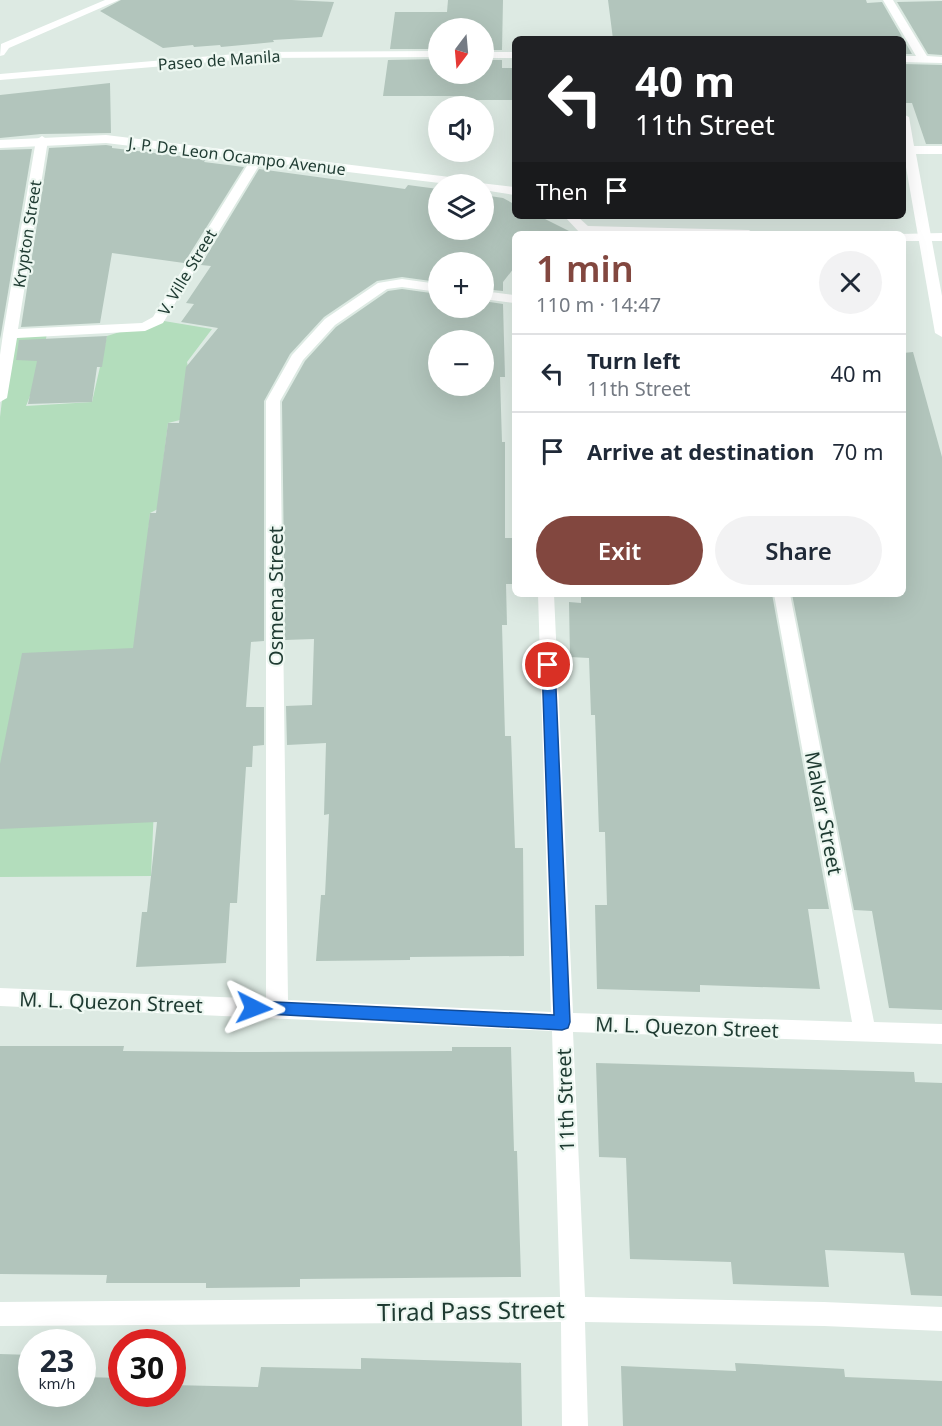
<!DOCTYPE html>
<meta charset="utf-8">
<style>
:root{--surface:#fff;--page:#f2f2f3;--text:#1f2937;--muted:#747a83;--line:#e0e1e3;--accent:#82473f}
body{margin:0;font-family:"Noto Sans",sans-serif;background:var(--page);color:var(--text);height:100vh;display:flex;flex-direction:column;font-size:22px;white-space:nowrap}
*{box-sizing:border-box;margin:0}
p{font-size:20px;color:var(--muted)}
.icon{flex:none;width:33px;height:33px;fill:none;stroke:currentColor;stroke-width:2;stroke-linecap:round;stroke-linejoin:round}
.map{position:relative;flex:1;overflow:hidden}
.panel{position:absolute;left:512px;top:231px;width:394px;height:366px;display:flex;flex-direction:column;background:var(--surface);border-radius:9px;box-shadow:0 6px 24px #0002}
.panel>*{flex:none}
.top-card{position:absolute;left:512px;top:36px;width:394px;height:183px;border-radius:9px;box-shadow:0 6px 24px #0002;background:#202124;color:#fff;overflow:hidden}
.needle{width:39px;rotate:196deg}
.fabs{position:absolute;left:428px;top:18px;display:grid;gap:12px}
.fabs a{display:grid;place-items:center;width:66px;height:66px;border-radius:50%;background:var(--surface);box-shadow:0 6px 24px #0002;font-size:30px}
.speed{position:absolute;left:18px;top:1329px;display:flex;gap:12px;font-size:30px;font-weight:700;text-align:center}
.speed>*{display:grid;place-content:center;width:78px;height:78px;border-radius:50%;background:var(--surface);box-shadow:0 6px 24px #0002;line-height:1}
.speed small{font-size:15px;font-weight:400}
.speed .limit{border:9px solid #d22;background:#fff;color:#111}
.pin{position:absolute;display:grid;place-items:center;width:51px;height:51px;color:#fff;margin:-26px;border:3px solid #fff;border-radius:50%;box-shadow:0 2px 6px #0007}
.me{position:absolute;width:66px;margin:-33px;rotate:93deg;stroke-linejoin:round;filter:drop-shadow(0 0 4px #0008)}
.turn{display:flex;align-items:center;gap:21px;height:126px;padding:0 24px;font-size:27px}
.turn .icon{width:78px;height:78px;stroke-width:2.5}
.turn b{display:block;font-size:42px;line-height:51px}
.then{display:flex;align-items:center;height:57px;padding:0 24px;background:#0003;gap:12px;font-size:22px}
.round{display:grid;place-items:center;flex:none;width:63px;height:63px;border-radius:32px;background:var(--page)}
.overview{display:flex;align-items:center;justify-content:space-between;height:102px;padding:0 24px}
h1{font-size:36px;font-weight:600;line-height:45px;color:var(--accent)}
.cta{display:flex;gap:12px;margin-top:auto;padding:12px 24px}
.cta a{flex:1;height:69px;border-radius:36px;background:var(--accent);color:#fff;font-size:24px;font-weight:600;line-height:69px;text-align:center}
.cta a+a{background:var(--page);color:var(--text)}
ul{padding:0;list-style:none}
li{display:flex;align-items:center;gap:18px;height:78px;padding:0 24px;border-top:2px solid var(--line)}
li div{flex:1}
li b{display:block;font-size:22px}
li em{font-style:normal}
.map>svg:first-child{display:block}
.green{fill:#b3ddbc}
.building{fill:#b2c5bc;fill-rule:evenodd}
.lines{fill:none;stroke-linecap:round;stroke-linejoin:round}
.minor{fill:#fff;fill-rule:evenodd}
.tertiary{fill:#fff;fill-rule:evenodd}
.route{fill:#1a73e8;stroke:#114b97;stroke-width:1.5}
.labels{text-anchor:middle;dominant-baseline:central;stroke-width:4.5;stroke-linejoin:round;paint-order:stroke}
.far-street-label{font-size:16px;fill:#1e3a31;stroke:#edf7f1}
.street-label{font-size:20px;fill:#1e3a31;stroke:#edf7f1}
.near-street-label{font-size:24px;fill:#1e3a31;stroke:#edf7f1}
</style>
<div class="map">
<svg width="942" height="1426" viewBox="0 0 942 1426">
<rect width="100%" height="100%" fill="#ddeae3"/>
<polygon class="green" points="158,320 212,329 187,362 189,372 180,420 168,423 163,464 168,504 150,513 146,557 160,667 151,876 0,877 0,417 10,334 47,333 41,368 26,406 92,402 107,336"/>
<g class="building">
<polygon points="121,0 292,0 334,2 322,37 273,40 274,42 221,47 220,45 194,47 193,45 163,48 100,11"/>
<polygon points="448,0 503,0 502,50 483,50 483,28 438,28 438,49 390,49 395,12 447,12"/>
<polygon points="608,0 866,0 867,3 882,2 912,54 903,54 903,39 613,39"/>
<polygon points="942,1 942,55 928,54 897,2"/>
<polygon points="438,59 438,74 483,74 483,60 502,60 502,68 514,68 514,100 465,100 465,96 383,96 388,60"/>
<polygon points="903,64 942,65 942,144 926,144 912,103 903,103"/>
<polygon points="110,83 111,133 41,134 0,138 0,95"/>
<polygon points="106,145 112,146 112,148 206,159 204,162 244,167 184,263 112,253 100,323 21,327 49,148"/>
<polygon points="32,149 1,334 0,339 0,150"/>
<polygon points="259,169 405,189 408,185 438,189 438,230 483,230 483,195 503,198 514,204 514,216 539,216 575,234 514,234 514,268 503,282 503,291 483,289 483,262 438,262 438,282 402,277 377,281 324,317 290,354 264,401 264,641 251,642 246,707 264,707 264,745 253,746 252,767 246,767 237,903 230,903 226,963 136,967 142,912 147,912 157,822 0,829 0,764 22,653 133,648 150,513 156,513 168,423 179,423 186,367 218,328 181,322 194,304 186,303 211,266 201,265"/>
<path d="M402 289 438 294V308H483V301L503 304 505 377H500L502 442H505V538H514V584H506L507 625H502L505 736H511L515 848H523L524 956 410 957V960L316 961 321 895H325L329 814 324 815 326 743 287 745 286 706 312 705 314 639 285 640 282 402 305 361 336 327 388 291ZM438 340H483V386H438Z"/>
<polygon points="107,336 102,367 97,367 92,402 28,404 37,361 16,360 19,340"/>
<polygon points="913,352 942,457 942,1010 889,1008 872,911 854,910 792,594 903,594 903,353"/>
<polygon points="581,594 772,594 829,909 808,909 820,989 700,985 700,992 597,989 595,905 607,905 605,832 599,832 595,715 591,715 589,658 570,657 569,602 581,603"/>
<polygon points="0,1046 124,1046 123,1051 238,1052 452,1051 452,1047 511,1047 514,1151 517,1151 521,1277 300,1279 300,1287 206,1288 206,1283 106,1283 107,1275 0,1274"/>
<polygon points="596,1063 914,1072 915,1082 942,1083 942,1296 911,1295 904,1253 825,1250 829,1287 733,1284 731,1262 630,1259 626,1158 599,1157"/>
<polygon points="0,1354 32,1355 32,1394 82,1394 82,1377 122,1378 122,1394 172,1394 172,1385 258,1387 261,1367 361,1369 361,1358 521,1363 522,1426 0,1426"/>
<polygon points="735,1363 844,1369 845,1377 942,1381 942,1426 623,1426 621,1366 736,1371"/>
</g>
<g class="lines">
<g class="minor">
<polygon points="105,0 119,0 9,48 4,55 0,56 1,44"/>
<polygon points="883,0 893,0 927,56 942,57 942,63 903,62 903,56 916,56"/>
<polygon points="438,51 438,57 260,58 0,80 0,74 260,52"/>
<rect x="483" y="52" width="31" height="6"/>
<polygon points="903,114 909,117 914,146 942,146 942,154 916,154 942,296 942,337 935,333 903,150"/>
<polygon points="42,136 48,140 18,329 142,323 153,317 253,156 261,156 263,159 163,323 145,331 17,338 7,398 0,402 0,355 3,334 36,140"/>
<polygon points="402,279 438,284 438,292 402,287 387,289 335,325 303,360 280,401 288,1000 551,1012 538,594 554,594 573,1013 852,1022 774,594 790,594 874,1022 942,1024 942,1044 573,1032 585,1297 824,1302 942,1307 942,1331 824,1326 585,1322 588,1426 562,1426 561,1322 0,1326 0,1302 560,1297 552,1031 0,1006 0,988 266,999 266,401 292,355 325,319 378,283"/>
<polygon points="483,291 514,295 514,303 483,299"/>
</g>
<g class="tertiary">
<polygon points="106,135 474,180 480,183 514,187 514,195 483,190 483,184 448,184 106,143 0,148 0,140"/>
<polygon points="564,216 577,216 588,226 749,230 755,234 585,234 580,233"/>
<polygon points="942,233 942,241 903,241 903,234 900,234"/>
</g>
</g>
<polygon class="route" points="548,661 555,665 570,1022 568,1028 562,1030 248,1013 246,1008 248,1003 254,1001 554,1015 542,665"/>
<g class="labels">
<g class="far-street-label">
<text transform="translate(219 60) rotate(-4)">Paseo de Manila</text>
<text transform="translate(237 156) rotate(7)">J. P. De Leon Ocampo Avenue</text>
<text transform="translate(27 234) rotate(-81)">Krypton Street</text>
<text transform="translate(187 272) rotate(-59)">V. Ville Street</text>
</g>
<g class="street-label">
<text transform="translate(275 596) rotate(-90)">Osmena Street</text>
<text transform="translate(824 813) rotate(79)">Malvar Street</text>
<text transform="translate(111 1002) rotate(2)">M. L. Quezon Street</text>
<text transform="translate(687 1027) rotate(2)">M. L. Quezon Street</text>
<text transform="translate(565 1100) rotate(-92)">11th Street</text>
</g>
<g class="near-street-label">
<text transform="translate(471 1310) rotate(-1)">Tirad Pass Street</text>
</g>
</g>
</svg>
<div class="fabs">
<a><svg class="needle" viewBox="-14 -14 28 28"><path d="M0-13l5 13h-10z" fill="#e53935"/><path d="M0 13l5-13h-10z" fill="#747a83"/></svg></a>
<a><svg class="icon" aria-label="sound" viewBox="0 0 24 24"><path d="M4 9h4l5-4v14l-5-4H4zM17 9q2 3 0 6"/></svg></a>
<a><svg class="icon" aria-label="layers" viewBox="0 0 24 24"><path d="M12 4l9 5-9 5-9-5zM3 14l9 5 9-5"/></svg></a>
<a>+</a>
<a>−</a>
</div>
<div class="speed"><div>23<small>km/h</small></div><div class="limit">30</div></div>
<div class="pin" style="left:548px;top:665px;background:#d93025"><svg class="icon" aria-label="arrive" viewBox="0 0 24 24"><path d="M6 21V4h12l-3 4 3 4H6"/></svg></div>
<svg class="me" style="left:254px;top:1008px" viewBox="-20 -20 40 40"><path d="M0-17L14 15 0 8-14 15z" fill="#1a73e8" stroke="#fff" stroke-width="4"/></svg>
<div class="top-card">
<div class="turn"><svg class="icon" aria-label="left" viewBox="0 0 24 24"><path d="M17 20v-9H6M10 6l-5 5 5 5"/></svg><div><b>40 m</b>11th Street</div></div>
<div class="then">Then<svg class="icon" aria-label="arrive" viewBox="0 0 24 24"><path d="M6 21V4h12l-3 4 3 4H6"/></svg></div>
</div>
<section class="panel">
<div class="overview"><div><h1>1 min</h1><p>110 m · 14:47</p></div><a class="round"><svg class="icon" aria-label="close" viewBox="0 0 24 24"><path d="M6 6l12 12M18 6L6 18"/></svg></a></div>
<ul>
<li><svg class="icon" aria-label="left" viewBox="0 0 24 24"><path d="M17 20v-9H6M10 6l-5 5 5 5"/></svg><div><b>Turn left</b><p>11th Street</p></div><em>40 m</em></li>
<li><svg class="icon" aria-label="arrive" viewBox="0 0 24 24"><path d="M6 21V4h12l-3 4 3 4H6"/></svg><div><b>Arrive at destination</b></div><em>70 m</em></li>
</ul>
<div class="cta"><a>Exit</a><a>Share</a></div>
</section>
</div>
